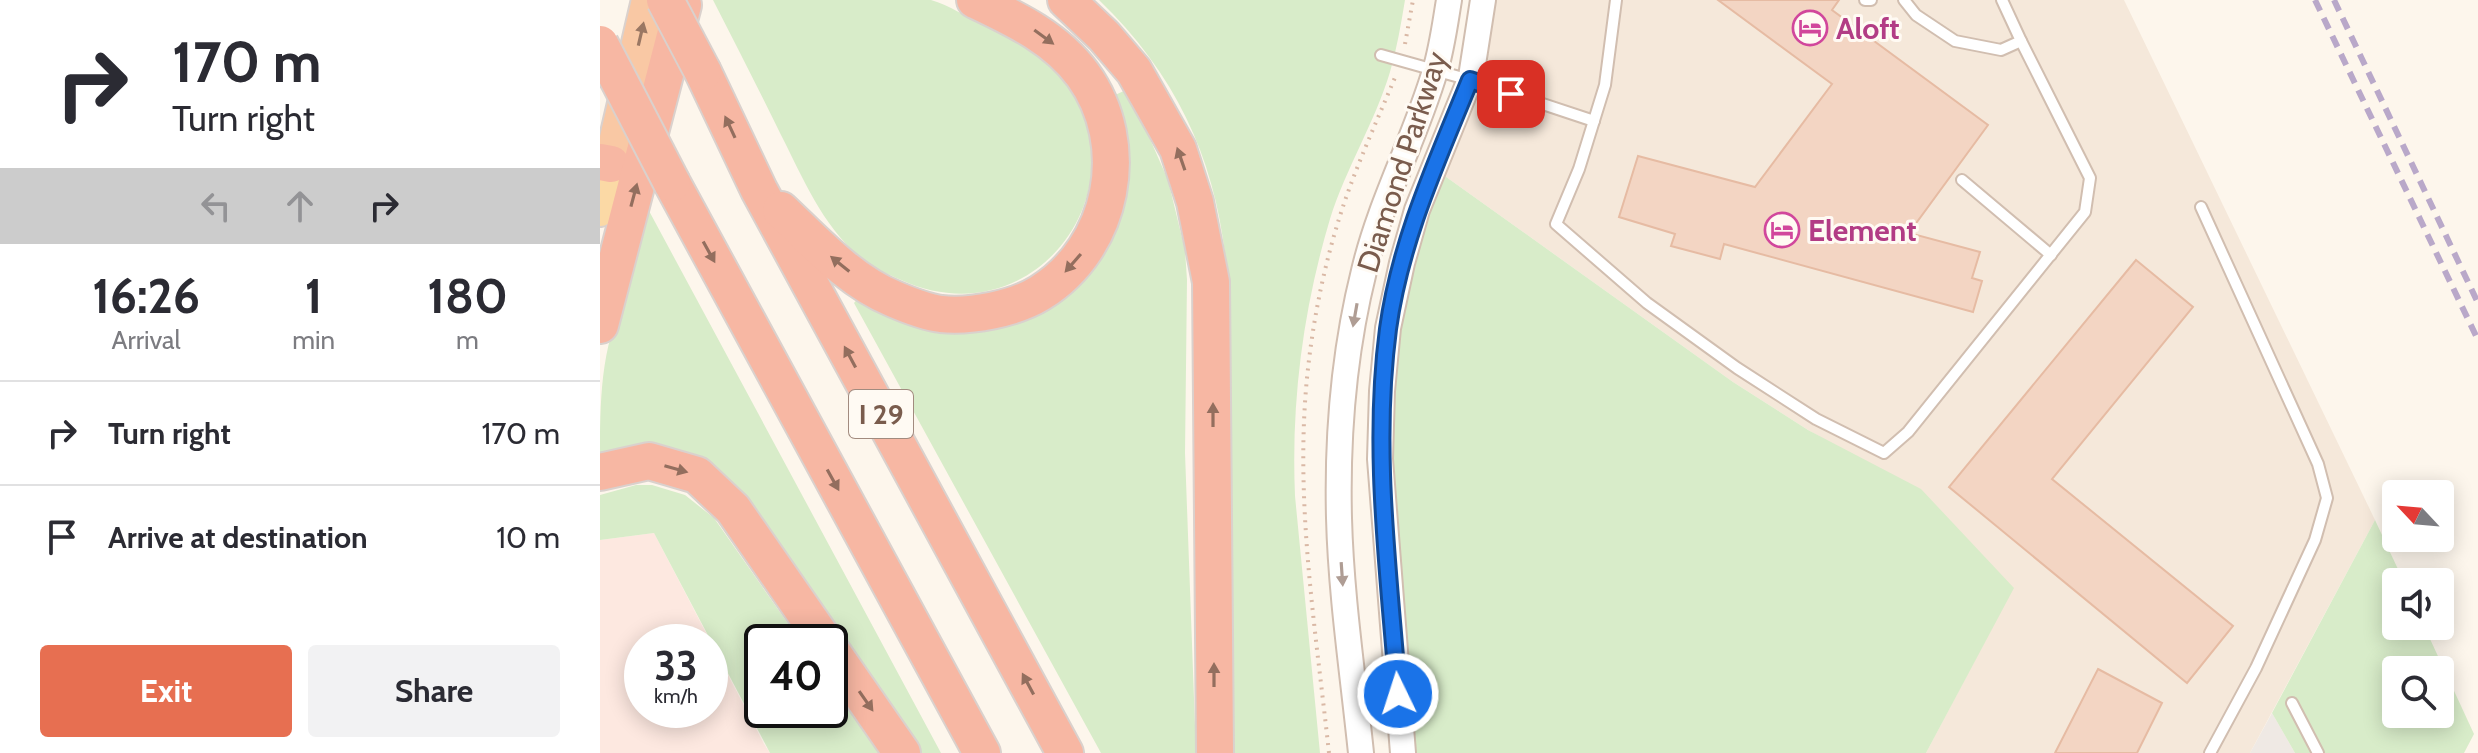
<!DOCTYPE html>
<style>
:root{--surface:#fff;--page:#f2f2f3;--text:#2b2b33;--muted:#7c7c81;--line:#e1e1e2;--accent:#e76f51}
body{margin:0;font-family:Cabin,sans-serif;background:var(--page);color:var(--text);height:100vh;display:flex;flex-direction:column;font-size:30px;white-space:nowrap}
*{box-sizing:border-box;margin:0}
p{font-size:26px;color:var(--muted)}
.icon{flex:none;width:44px;height:44px;fill:none;stroke:currentColor;stroke-width:2;stroke-linecap:round;stroke-linejoin:round}
.map{position:relative;flex:1;overflow:hidden}
.panel{display:flex;flex-direction:column;background:var(--surface);width:600px}
.panel>*{flex:none}
.guide{background:#fff;color:var(--text);overflow:hidden}
.needle{width:52px;rotate:296deg}
.tools{position:absolute;left:1782px;top:480px;display:grid;gap:16px}
.tools a{display:grid;place-items:center;width:72px;height:72px;border-radius:8px;background:var(--surface);box-shadow:0 4px 20px #0003;font-size:40px}
.speed{position:absolute;left:24px;top:624px;display:flex;gap:16px;font-size:40px;font-weight:700;text-align:center}
.speed>*{display:grid;place-content:center;width:104px;height:104px;border-radius:50%;background:var(--surface);box-shadow:0 4px 20px #0003;line-height:1}
.speed small{font-size:20px;font-weight:400}
.speed .limit{border:4px solid #111;border-radius:12px;background:#fff;color:#111}
.pin{position:absolute;display:grid;place-items:center;width:68px;height:68px;color:#fff;margin:-34px;border-radius:16px;box-shadow:0 4px 12px #0006}
.me{position:absolute;width:88px;margin:-44px;rotate:356deg;stroke-linejoin:round;filter:drop-shadow(0 0 6px #0008)}
.turn{display:flex;align-items:center;gap:28px;height:168px;padding:0 40px;font-size:36px}
.turn .icon{width:104px;height:104px;stroke-width:2.5}
.turn b{display:block;font-size:56px;line-height:68px}
.lanes{display:flex;align-items:center;height:76px;padding:0 40px;background:#0003;justify-content:center;gap:40px;direction:ltr}
.lanes .off{opacity:.35}
.eta{display:flex;justify-content:space-evenly;align-items:center;height:136px;text-align:center}
.eta b{font-size:48px;font-weight:700;line-height:56px}
.cta{display:flex;gap:16px;margin-top:auto;padding:16px 40px}
.cta a{flex:1;height:92px;border-radius:8px;background:var(--accent);color:#fff;font-size:32px;font-weight:700;line-height:92px;text-align:center}
.cta a+a{background:var(--page);color:var(--text)}
ul{padding:0;list-style:none}
li{display:flex;align-items:center;gap:24px;height:104px;padding:0 40px;border-top:2px solid var(--line)}
li div{flex:1}
li b{display:block;font-size:30px}
li em{font-style:normal}
main{display:flex;flex:1;min-height:0}
.map>svg:first-child{display:block}
.residential{fill:#f5e8da}
.commercial{fill:#fde8e0;fill-rule:evenodd}
.industrial{fill:#efe9e4}
.green{fill:#d8ecc9;fill-rule:evenodd}
.building{fill:#f3d5c3;stroke:#e6bba3;stroke-width:2}
.lines{fill:none;stroke-linecap:round;stroke-linejoin:round}
.service-casing{stroke:#d1beb0;stroke-width:14}
.tertiary-casing{stroke:#d1beb0;stroke-width:28}
.primary-casing{stroke:#dad1cd;stroke-width:36}
.trunk-casing{stroke:#dad1cd;stroke-width:38}
.motorway-casing{stroke:#dad1cd;stroke-width:40}
.path{stroke:#d9b8a5;stroke-width:4;stroke-dasharray:2 6;stroke-linecap:butt}
.service{stroke:#fff;stroke-width:10}
.tertiary{stroke:#fff;stroke-width:24}
.primary{stroke:#fbd9a5;stroke-width:32}
.trunk{stroke:#f9c8a4;stroke-width:34}
.motorway{stroke:#f7b7a3;stroke-width:36}
.rail{stroke:#b9a8c9;stroke-width:6;stroke-dasharray:12 8;stroke-linecap:butt}
.motorway-bridge-casing{stroke:#dad1cd;stroke-width:40;stroke-linecap:butt}
.motorway-bridge{stroke:#f7b7a3;stroke-width:36}
.oneway{fill:#9a7763}
.oneway2{fill:#936e5e}
.oneway3{fill:#af9d94}
.route-casing{stroke:#114b97;stroke-width:20}
.route{stroke:#1a73e8;stroke-width:14}
.labels{text-anchor:middle;dominant-baseline:central;stroke-width:6;stroke-linejoin:round;paint-order:stroke}
.shield{fill:#fffaf3;stroke:#a28b7f;stroke-width:2}
.shield-label{font-size:28px;font-weight:bold;fill:#7a5c4d}
.hotel-label{font-size:30px;font-weight:bold;fill:#b23c85;stroke:#fffaf3;text-anchor:start}
.street-label{font-size:30px;fill:#7a5c4d;stroke:#fffaf3}
</style>
<main>
<section class="panel">
<div class="guide">
<div class="turn"><svg class="icon" aria-label="right" viewBox="0 0 24 24"><path d="M7 20v-9h11M14 6l5 5-5 5"/></svg><div><b>170 m</b>Turn right</div></div>
<div class="lanes"><svg class="icon off" aria-label="left" viewBox="0 0 24 24"><path d="M17 20v-9H6M10 6l-5 5 5 5"/></svg><svg class="icon off" aria-label="ahead" viewBox="0 0 24 24"><path d="M12 20V5M6 11l6-6 6 6"/></svg><svg class="icon" aria-label="right" viewBox="0 0 24 24"><path d="M7 20v-9h11M14 6l5 5-5 5"/></svg></div>
</div>
<div class="eta">
<div><b>16:26</b><p>Arrival</p></div>
<div><b>1</b><p>min</p></div>
<div><b>180</b><p>m</p></div>
</div>
<ul>
<li><svg class="icon" aria-label="right" viewBox="0 0 24 24"><path d="M7 20v-9h11M14 6l5 5-5 5"/></svg><div><b>Turn right</b></div><em>170 m</em></li>
<li><svg class="icon" aria-label="arrive" viewBox="0 0 24 24"><path d="M6 21V4h12l-3 4 3 4H6"/></svg><div><b>Arrive at destination</b></div><em>10 m</em></li>
</ul>
<div class="cta"><a>Exit</a><a>Share</a></div>
</section>
<div class="map">
<svg width="1878" height="753" viewBox="0 0 1878 753">
<rect width="100%" height="100%" fill="#fdf6ec"/>
<polygon class="residential" points="893,0 1524,0 1775,520 1650,753 1326,753 1413,588 1260,459 1208,430 1133,382 842,174"/>
<path class="commercial" d="M54 533 164 744 170 753H0V540ZM42 642H110V710H42Z"/>
<polygon class="industrial" points="1672,713 1695,753 1650,753"/>
<g class="green">
<path d="M113 0C166 0 218 0 270 0 287 0 315 0 331 0 349 5 368 18 386 26 405 36 427 44 444 58 561 163 445 345 301 280 287 274 272 267 259 256 222 225 203 178 181 135 159 90 136 45 113 0Z"/>
<path d="M499 0H805C801 24 797 48 790 72 775 122 746 168 730 219 703 309 691 402 695 496L720 753H628V286C621 172 582 80 499 0Z"/>
<polygon points="528,89 568,180 585,250 587,280 585,453 596,753 501,753 254,303 259,297 277,308 473,284 513,96"/>
<polygon points="842,174 1133,382 1208,430 1321,489 1414,588 1326,753 810,753 785,419 807,274"/>
<path d="M48 209 341 753H316L140 495 0 456C0 409 0 341 26 302Z"/>
<polygon points="36,485 52,485 85,495 114,518 201,642 162,642 162,710 230,710 230,682 280,753 170,753 54,533 0,540 0,495"/>
<path d="M1775 520 1804 582H1796V626H1824L1874 734 1864 753H1695L1672 713ZM1796 670H1840V714H1796Z"/>
</g>
<g class="building">
<polygon points="1118,0 1239,0 1232,10 1388,125 1309,233 1380,252 1372,278 1382,281 1373,312 1124,244 1120,259 1071,246 1075,234 1019,217 1038,156 1155,187 1232,84"/>
<polygon points="1536,260 1593,307 1452,479 1633,626 1587,683 1349,487"/>
<polygon points="1498,669 1562,703 1537,753 1455,753"/>
</g>
<g class="lines">
<g class="service-casing">
<g id="service">
<polyline points="1016,0 1005,85 979,169 956,224 1047,303 1137,368 1216,419 1284,453 1308,432 1485,212 1490,178 1421,41"/>
<polyline points="1265,0 1271,0"/>
<polyline points="1304,0 1316,15 1355,41 1401,50 1421,41 1402,0"/>
<polyline points="781,55 870,80 994,121"/>
<polyline points="1362,180 1451,255"/>
<polyline points="1601,207 1718,464 1727,498 1715,540 1656,668 1610,753"/>
<polyline points="1692,703 1718,753"/>
</g>
</g>
<g class="tertiary-casing">
<g id="tertiary">
<path d="M761 753C753 675 741 596 739 518 737 435 744 351 764 271 780 202 815 139 835 71 842 48 845 24 849 0"/>
<polyline points="803,753 780,459 782,391 788,328 802,263 817,210 871,77 883,0"/>
</g>
</g>
<g class="primary-casing">
<polyline id="primary" points="0,210 11,164"/>
</g>
<g class="trunk-casing">
<polyline id="trunk" points="11,164 49,0"/>
</g>
<g class="motorway-casing">
<g id="motorway">
<polyline points="466,0 504,36 534,71 578,149 595,202 611,282 615,753"/>
<polyline points="103,72 159,190 465,753"/>
<polyline points="0,162 11,164"/>
<polyline points="72,183 382,753"/>
<path d="M181 210C215 242 250 281 294 299 308 305 326 312 341 314 371 317 414 309 440 293 514 247 533 144 483 75 456 38 415 19 375 0"/>
<polyline points="0,325 83,5"/>
<polyline points="0,472 49,461 97,475 133,509 225,642"/>
<polyline points="230,649 302,753"/>
</g>
</g>
<g class="path">
<polyline points="805,44 813,0"/>
<path d="M729 753C716 633 696 510 706 389 712 318 728 243 754 176 767 142 782 109 796 75"/>
</g>
<use href="#service" class="service"/>
<use href="#tertiary" class="tertiary"/>
<use href="#primary" class="primary"/>
<use href="#trunk" class="trunk"/>
<use href="#motorway" class="motorway"/>
<g class="rail">
<polyline points="1715,0 1878,340"/>
<polyline points="1734,0 1878,303"/>
</g>
<g class="motorway-bridge-casing">
<g id="motorway-bridge">
<polyline points="65,0 103,72"/>
<polyline points="0,44 72,183"/>
</g>
</g>
<use href="#motorway-bridge" class="motorway-bridge"/>
</g>
<defs><path id="oneway-solid" d="M-6-.8H1V-3.2L6.5 0L1 3.2V.8H-6Z" transform="scale(2)"/></defs>
<use class="oneway" href="#oneway-solid" transform="translate(41 34) rotate(-77)"/>
<g class="oneway2">
<use href="#oneway-solid" transform="translate(444 37) rotate(36)"/>
<use href="#oneway-solid" transform="translate(130 127) rotate(-115)"/>
<use href="#oneway-solid" transform="translate(581 159) rotate(-109)"/>
<use href="#oneway-solid" transform="translate(34 195) rotate(-75)"/>
<use href="#oneway-solid" transform="translate(109 252) rotate(61)"/>
<use href="#oneway-solid" transform="translate(473 263) rotate(131)"/>
<use href="#oneway-solid" transform="translate(240 264) rotate(-141)"/>
<use href="#oneway-solid" transform="translate(250 357) rotate(-118)"/>
<use href="#oneway-solid" transform="translate(613 415) rotate(-90)"/>
<use href="#oneway-solid" transform="translate(76 469) rotate(16)"/>
<use href="#oneway-solid" transform="translate(233 480) rotate(61)"/>
<use href="#oneway-solid" transform="translate(614 675) rotate(-90)"/>
<use href="#oneway-solid" transform="translate(428 684) rotate(-118)"/>
<use href="#oneway-solid" transform="translate(266 701) rotate(55)"/>
</g>
<g class="oneway3">
<use href="#oneway-solid" transform="translate(755 315) rotate(100)"/>
<use href="#oneway-solid" transform="translate(742 574) rotate(86)"/>
</g>
<g class="lines">
<g class="route-casing">
<path id="route" d="M798 694C789 573 772 450 788 329 800 241 837 161 870 80L911 94"/>
</g>
<use href="#route" class="route"/>
</g>
<defs>
<g id="hotel-ring" transform="scale(1.8)"><circle r="9.5" fill="#fffaf3" stroke="#d1479c" stroke-width="1.5"/><path d="M-6-4.5h1.5V1H6V5H4.5V3h-9V5H-6ZM-4 0a1.8 1.8 0 1 1 3.6 0ZM.5 0V-2.5h3Q6-2.5 6 0Z" fill="#d1479c"/></g>
</defs>
<g fill-rule="evenodd">
<use href="#hotel-ring" x="1210" y="28"/>
<use href="#hotel-ring" x="1182" y="230"/>
</g>
<g class="labels">
<rect class="shield" x="249" y="390" width="64" height="48" rx="6"/>
<g class="shield-label">
<text x="281" y="414">I 29</text>
</g>
<g class="hotel-label">
<text x="1236" y="28">Aloft</text>
<text x="1208" y="230">Element</text>
</g>
<g class="street-label">
<text transform="translate(802 162) rotate(-72)">Diamond Parkway</text>
</g>
</g>
</svg>
<div class="tools">
<a><svg class="needle" viewBox="-14 -14 28 28"><path d="M0-13l5 13h-10z" fill="#e53935"/><path d="M0 13l5-13h-10z" fill="#7c7c81"/></svg></a>
<a><svg class="icon" aria-label="sound" viewBox="0 0 24 24"><path d="M4 9h4l5-4v14l-5-4H4zM17 9q2 3 0 6"/></svg></a>
<a><svg class="icon" aria-label="search" viewBox="0 0 24 24"><circle cx="10" cy="10" r="6"/><path d="M15 15l6 6"/></svg></a>
</div>
<div class="speed"><div>33<small>km/h</small></div><div class="limit">40</div></div>
<div class="pin" style="left:911px;top:94px;background:#d93025"><svg class="icon" aria-label="arrive" viewBox="0 0 24 24"><path d="M6 21V4h12l-3 4 3 4H6"/></svg></div>
<svg class="me" style="left:798px;top:694px" viewBox="-20 -20 40 40"><circle r="17" fill="#1a73e8" stroke="#fff" stroke-width="3"/><path d="M0-11L8 9 0 5-8 9z" fill="#fff"/></svg>
</div>
</main>
